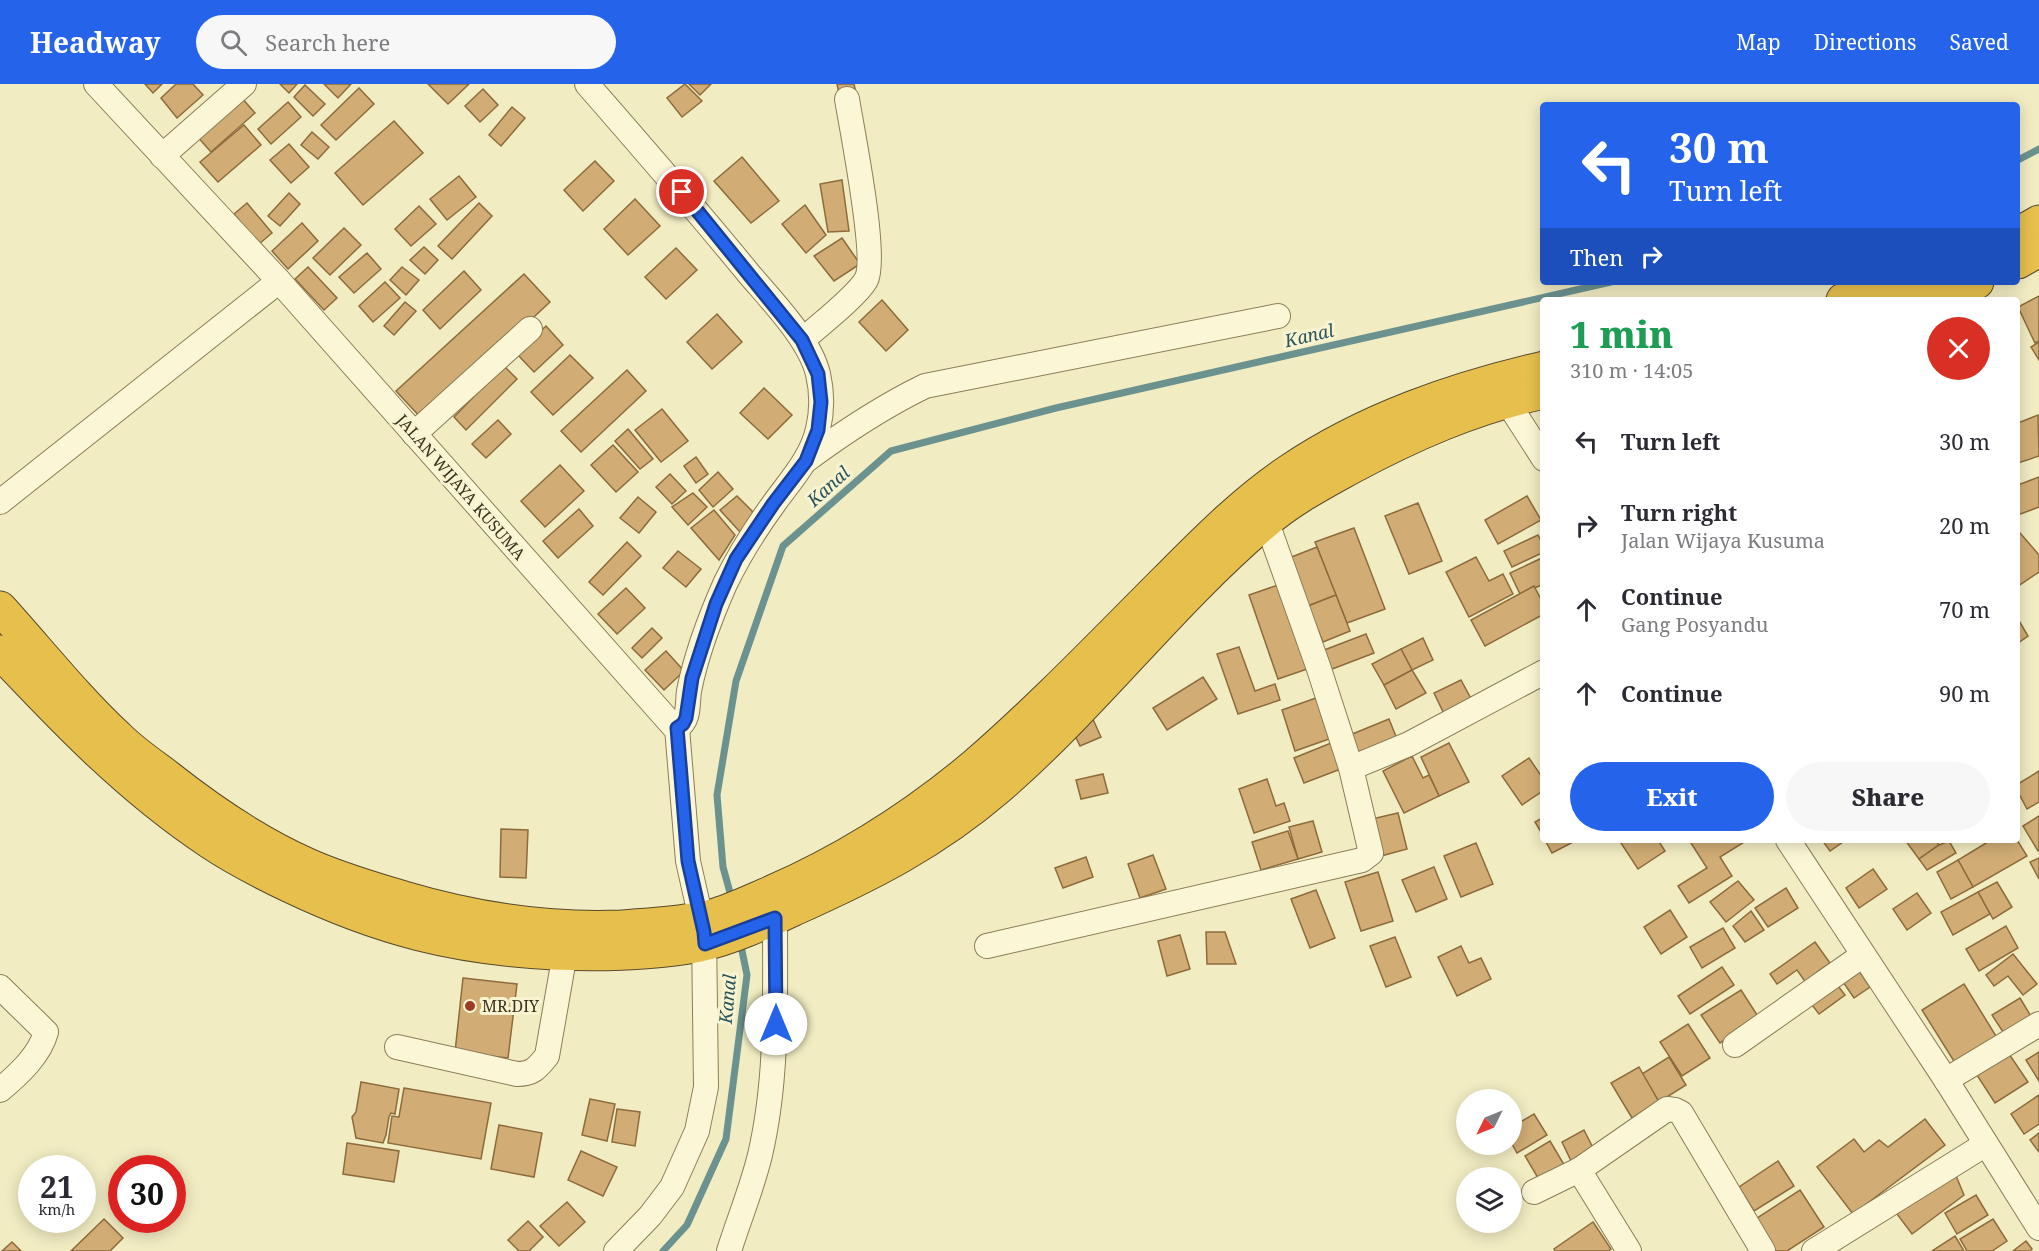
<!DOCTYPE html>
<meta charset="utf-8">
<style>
:root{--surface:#fff;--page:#f7f7f7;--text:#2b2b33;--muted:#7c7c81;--accent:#2563eb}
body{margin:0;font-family:"Noto Serif",serif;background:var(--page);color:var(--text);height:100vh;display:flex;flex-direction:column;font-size:22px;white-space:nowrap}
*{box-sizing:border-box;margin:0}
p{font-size:20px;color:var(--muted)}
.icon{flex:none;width:33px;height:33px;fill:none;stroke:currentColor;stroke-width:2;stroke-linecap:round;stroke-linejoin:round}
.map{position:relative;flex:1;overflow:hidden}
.sheet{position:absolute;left:1540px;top:213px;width:480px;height:546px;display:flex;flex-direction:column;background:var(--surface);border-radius:6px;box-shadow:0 3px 15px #0003}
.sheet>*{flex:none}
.banner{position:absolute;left:1540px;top:18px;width:480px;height:183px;border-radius:6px;box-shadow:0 3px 15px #0003;background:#2563eb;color:#fff;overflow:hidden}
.needle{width:39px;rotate:227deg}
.fabs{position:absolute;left:1456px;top:1005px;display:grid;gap:12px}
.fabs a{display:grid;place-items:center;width:66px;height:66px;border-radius:50%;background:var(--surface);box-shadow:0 3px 15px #0003;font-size:30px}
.speed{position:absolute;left:18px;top:1071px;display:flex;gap:12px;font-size:30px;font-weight:700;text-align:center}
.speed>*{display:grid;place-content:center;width:78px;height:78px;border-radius:50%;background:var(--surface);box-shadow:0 3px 15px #0003;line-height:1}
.speed small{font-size:15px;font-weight:400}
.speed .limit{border:9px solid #d22;background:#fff;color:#111}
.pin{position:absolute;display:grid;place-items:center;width:51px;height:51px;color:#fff;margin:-26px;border:3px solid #fff;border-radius:50%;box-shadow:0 2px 6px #0007}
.me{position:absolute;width:66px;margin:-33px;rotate:0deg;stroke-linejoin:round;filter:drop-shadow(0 0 4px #0008)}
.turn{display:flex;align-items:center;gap:21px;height:126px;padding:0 30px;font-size:27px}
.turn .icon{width:78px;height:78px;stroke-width:2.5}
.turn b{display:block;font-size:42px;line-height:51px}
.then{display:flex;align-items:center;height:57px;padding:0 30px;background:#0003;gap:12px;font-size:22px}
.round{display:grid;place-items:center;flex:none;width:63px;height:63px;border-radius:32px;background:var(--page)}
.overview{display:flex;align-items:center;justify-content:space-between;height:102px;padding:0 30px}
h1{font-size:36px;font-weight:800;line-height:45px;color:#1e9e55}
.primary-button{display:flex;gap:12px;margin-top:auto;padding:12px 30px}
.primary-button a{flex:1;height:69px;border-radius:36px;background:var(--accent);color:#fff;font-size:24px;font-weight:800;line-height:69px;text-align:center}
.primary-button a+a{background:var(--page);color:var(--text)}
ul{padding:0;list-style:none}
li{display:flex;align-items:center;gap:18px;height:84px;padding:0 30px}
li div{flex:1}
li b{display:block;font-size:22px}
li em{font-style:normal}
header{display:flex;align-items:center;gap:36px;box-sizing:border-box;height:84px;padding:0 30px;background:var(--accent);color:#fff}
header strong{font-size:28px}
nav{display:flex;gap:33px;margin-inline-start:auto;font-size:21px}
.search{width:420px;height:54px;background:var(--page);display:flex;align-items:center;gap:15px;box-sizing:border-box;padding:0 21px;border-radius:33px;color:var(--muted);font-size:22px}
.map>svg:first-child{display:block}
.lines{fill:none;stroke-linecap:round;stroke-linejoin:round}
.stream{stroke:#6b928f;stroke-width:7}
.building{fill:#d1ad75;stroke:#8d6b3c;stroke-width:1.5}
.minor-casing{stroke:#8c7d58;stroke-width:26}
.highway-casing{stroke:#594a2c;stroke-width:35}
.minor{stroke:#fbf7d6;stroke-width:24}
.highway{stroke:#e6bf4d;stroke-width:33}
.route-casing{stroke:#184099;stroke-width:15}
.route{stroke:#2563eb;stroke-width:10}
.poi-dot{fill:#9f3a24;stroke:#f8f4d2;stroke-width:2}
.labels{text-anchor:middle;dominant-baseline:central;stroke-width:6;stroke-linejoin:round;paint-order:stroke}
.street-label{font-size:16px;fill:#3b311d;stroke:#f8f4d2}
.poi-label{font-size:16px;fill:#3b311d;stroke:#f8f4d2;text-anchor:start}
.water-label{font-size:18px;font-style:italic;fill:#2b555b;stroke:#f8f4d2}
</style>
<header>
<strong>Headway</strong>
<div class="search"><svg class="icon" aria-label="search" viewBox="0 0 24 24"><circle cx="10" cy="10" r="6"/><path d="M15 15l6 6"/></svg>Search here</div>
<nav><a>Map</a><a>Directions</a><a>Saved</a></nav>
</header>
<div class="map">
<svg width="2039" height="1167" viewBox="0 0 2039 1167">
<rect width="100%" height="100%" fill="#f1ecc2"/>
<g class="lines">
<g class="stream">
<polyline points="2018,76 2039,65"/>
<polyline points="732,816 723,783 717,711 736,597 783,462 891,367 1056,324 1611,198"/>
<polyline points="663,1167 687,1141 726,1055 747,891 740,857"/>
</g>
</g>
<g class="building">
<polygon points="145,0 162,0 153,9"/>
<polygon points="176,0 193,0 203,11 177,34 161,14"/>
<polygon points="280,0 297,0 289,9"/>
<polygon points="324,0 351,0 338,14"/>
<polygon points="428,0 469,0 448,20"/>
<polygon points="685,0 702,17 682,33 667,14"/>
<polygon points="689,0 711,0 700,11"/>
<polygon points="837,0 854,0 856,9 840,14"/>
<polygon points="305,1 325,20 313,32 294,13"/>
<polygon points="359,4 374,20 336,56 321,41"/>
<polygon points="483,5 498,21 480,38 465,22"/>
<polygon points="241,13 255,29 211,68 196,51"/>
<polygon points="288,18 301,33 271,60 258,45"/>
<polygon points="512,23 525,34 501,62 489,51"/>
<polygon points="394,37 423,69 363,121 335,89"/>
<polygon points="244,41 261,61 218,98 200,78"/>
<polygon points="312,48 329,63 318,75 301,61"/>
<polygon points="289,60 309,83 291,99 270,76"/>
<polygon points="742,73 779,117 751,139 714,97"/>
<polygon points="595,77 614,97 583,127 564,106"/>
<polygon points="459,92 476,113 447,136 430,115"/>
<polygon points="842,96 849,147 828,148 820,100"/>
<polygon points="289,109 300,120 280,142 268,132"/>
<polygon points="635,115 660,142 628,171 604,145"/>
<polygon points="247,119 272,149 259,160 234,130"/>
<polygon points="479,119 492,132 452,175 438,162"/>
<polygon points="805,121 826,151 806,169 782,140"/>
<polygon points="419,122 436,140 411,162 395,145"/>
<polygon points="302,139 318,157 288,185 272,167"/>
<polygon points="344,144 361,161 330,191 313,174"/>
<polygon points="842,154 860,180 834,197 814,172"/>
<polygon points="424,163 438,176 425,190 410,176"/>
<polygon points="676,164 697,186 666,215 645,193"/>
<polygon points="367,169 381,185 354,209 339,193"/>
<polygon points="308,183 337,214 324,226 295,195"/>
<polygon points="402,183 419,196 406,211 390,196"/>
<polygon points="464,187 481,206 440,245 423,226"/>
<polygon points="524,190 550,218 423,336 396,307"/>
<polygon points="385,198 400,214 373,238 359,222"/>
<polygon points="2039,212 2039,257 2035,259 2018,223"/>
<polygon points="882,216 908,246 886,267 859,238"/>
<polygon points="405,218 416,227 394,251 384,242"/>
<polygon points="717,230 742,258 712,285 687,258"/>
<polygon points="546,242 563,261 534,288 517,270"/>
<polygon points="2039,258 2039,276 2031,263"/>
<polygon points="570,271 593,294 553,331 531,308"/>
<polygon points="504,282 517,295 466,346 454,333"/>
<polygon points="627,286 646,307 581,368 561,347"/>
<polygon points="764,304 792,331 768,355 740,329"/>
<polygon points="662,325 688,357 661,378 635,346"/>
<polygon points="2038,331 2039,372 2018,379 2018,339"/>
<polygon points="498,336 511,350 486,374 472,360"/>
<polygon points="628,345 653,375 640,385 615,357"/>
<polygon points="613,361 638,388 616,408 591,381"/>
<polygon points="696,373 708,390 696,399 684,382"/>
<polygon points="560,381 584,407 545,443 521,417"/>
<polygon points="718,388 733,405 713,423 699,406"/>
<polygon points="670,390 686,407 672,420 656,403"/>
<polygon points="2039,393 2039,423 2018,431 2018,401"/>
<polygon points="693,409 707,423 688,441 672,423"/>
<polygon points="737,412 753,428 741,449 720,426"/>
<polygon points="1527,412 1541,436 1498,460 1485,436"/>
<polygon points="638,413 656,428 639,449 620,434"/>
<polygon points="1418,419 1442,477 1409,490 1385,432"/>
<polygon points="579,425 593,442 558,474 543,457"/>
<polygon points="714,426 735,451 719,476 691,444"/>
<polygon points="1354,444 1385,525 1347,539 1315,458"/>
<polygon points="2020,449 2039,471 2039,488 2018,502 2018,451"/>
<polygon points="1538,451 1544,463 1544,468 1512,483 1504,467"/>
<polygon points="627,458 641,472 603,511 589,498"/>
<polygon points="1317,463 1336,511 1308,522 1289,474"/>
<polygon points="678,467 701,485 686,503 663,484"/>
<polygon points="1476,473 1489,497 1503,490 1513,510 1469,533 1446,488"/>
<polygon points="1544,473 1544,500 1520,510 1510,489"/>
<polygon points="1284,499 1313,583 1278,595 1249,511"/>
<polygon points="1534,502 1544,521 1544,530 1485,562 1471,536"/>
<polygon points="626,504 645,524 617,550 598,530"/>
<polygon points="1336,511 1350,547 1323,558 1308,522"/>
<polygon points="2018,535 2028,552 2018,559"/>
<polygon points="652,544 662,554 642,574 632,564"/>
<polygon points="1366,550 1374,569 1327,587 1319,568"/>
<polygon points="1423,554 1433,576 1412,586 1401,565"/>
<polygon points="1239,563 1255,607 1275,600 1280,616 1238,630 1217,570"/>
<polygon points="1401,565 1412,586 1384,601 1372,580"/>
<polygon points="666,567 684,587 664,606 645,586"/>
<polygon points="1412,586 1426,609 1396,625 1384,601"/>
<polygon points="1203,593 1217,615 1167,646 1153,624"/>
<polygon points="1461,596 1475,622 1447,636 1434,609"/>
<polygon points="1316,614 1329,655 1295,667 1282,626"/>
<polygon points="1091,631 1101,653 1080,662 1070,641"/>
<polygon points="1389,635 1399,660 1360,675 1350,651"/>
<polygon points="1336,657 1346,683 1304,699 1294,674"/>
<polygon points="1449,659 1469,698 1439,712 1421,673"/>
<polygon points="1412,672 1423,694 1429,691 1439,712 1404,729 1383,687"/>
<polygon points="1529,674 1544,696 1544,706 1522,721 1502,692"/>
<polygon points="2039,687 2039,718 2027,725 2018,708 2018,700"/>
<polygon points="1103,690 1108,709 1081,715 1076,696"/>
<polygon points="1267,695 1276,722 1284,719 1290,737 1254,749 1239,705"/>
<polygon points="1398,729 1407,765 1381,772 1372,735"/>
<polygon points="2039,732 2039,767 2038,767 2023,742"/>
<polygon points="1544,733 1544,753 1535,738"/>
<polygon points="1313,737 1322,768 1298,775 1289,743"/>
<polygon points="501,745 528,746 526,794 500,793"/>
<polygon points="1288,747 1298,775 1261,786 1252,758"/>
<polygon points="1545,756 1577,756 1552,769"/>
<polygon points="1619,756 1658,756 1665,767 1638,785"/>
<polygon points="1689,756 1746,757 1720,773 1732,792 1689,819 1678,802 1707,784"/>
<polygon points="1822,756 1846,756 1830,767"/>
<polygon points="1905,756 1936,756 1939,761 1919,775"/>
<polygon points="1991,756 2017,756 2027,772 1973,803 1958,776"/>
<polygon points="1949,757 1956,769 1927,786 1919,775 1939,761"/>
<polygon points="1476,759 1493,800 1461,813 1444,772"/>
<polygon points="1153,771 1166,805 1140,814 1128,780"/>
<polygon points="1086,773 1093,793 1063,804 1055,784"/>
<polygon points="2039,774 2039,795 2030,778"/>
<polygon points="1958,776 1973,803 1951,815 1937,788"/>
<polygon points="1434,783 1447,815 1416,828 1402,796"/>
<polygon points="1873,785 1887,805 1859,824 1846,804"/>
<polygon points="1378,788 1393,837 1361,847 1345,798"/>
<polygon points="1738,797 1754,816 1726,838 1710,818"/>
<polygon points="1997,798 2012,823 1993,835 1978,808"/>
<polygon points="1786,804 1798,824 1768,843 1755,824"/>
<polygon points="1316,806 1335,854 1310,864 1291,815"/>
<polygon points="1978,808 1990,830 1953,851 1941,828"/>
<polygon points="1917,809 1931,829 1907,846 1893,825"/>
<polygon points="1670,826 1687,853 1661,870 1644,843"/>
<polygon points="1751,827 1764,846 1745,858 1733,842"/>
<polygon points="2006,842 2018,864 1979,887 1966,865"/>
<polygon points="1723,844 1735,864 1702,884 1690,863"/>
<polygon points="1206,848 1225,848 1236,880 1207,880"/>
<polygon points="1180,851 1190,885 1167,892 1158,857"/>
<polygon points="1395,853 1411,893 1386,903 1370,862"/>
<polygon points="1815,858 1830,879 1817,888 1820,896 1809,903 1797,886 1777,900 1770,890"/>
<polygon points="1461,862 1469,879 1481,874 1491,895 1457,912 1438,873"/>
<polygon points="2013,870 2037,900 2023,911 2008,892 1994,902 1986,891"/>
<polygon points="1722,883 1734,901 1690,930 1678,912"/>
<polygon points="1857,884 1870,903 1854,914 1841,895"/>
<polygon points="463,894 517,900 508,974 455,968"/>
<polygon points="1835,898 1845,911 1819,930 1809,917"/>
<polygon points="1964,900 1999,957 1957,982 1922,926"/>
<polygon points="1741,906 1759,934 1720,959 1701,931"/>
<polygon points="2020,914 2032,934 2005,951 1992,931"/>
<polygon points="1688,940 1710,974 1682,992 1660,958"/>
<polygon points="2007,967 2028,998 1995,1019 1975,988"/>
<polygon points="2039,968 2039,997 2026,976"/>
<polygon points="1669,973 1686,1001 1659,1018 1642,990"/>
<polygon points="1639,983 1659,1018 1632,1034 1611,999"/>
<polygon points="361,998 399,1005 395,1030 391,1029 389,1033 386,1051 383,1059 356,1054 352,1033 356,1028"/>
<polygon points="404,1004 491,1019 481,1075 388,1059 392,1032 399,1033"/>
<polygon points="2039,1011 2039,1040 2024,1050 2011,1030"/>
<polygon points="590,1015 615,1020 607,1057 582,1051"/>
<polygon points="617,1025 640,1028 635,1062 612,1058"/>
<polygon points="1534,1030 1547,1051 1517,1069 1512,1060 1512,1043"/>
<polygon points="1925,1035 1945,1061 1853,1130 1817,1083 1854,1055 1864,1068 1879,1056 1888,1063"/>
<polygon points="499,1041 542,1049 534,1093 491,1085"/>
<polygon points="1584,1046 1596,1070 1573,1081 1562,1058"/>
<polygon points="2039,1049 2039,1068 2030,1056"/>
<polygon points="1550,1057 1566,1084 1541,1099 1525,1072"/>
<polygon points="347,1059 399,1067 394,1098 343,1090"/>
<polygon points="581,1067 617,1083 603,1112 568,1096"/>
<polygon points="1778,1077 1794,1102 1754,1127 1739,1103"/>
<polygon points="1954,1087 1964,1111 1912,1150 1897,1130"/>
<polygon points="1800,1106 1824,1143 1787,1167 1770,1167 1751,1138"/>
<polygon points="1976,1111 1988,1131 1957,1150 1945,1129"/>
<polygon points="567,1118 585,1138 559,1162 540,1142"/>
<polygon points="104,1135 123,1154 110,1167 71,1167"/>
<polygon points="1993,1135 2007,1157 1992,1167 1967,1167 1960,1155"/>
<polygon points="528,1137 543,1153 529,1167 519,1167 508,1156"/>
<polygon points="1593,1138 1611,1165 1608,1167 1555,1167 1554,1165"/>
<polygon points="1955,1152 1964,1167 1932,1167"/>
<polygon points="2026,1157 2032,1165 2030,1167 2013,1167"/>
<polygon points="12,1158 21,1167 2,1167"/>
</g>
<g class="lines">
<g class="minor-casing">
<g id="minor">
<polyline points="96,0 279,197 674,643 677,644 688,777 704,848 706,1003 697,1047 672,1103 650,1132 616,1167"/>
<path d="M587 0C642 63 696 125 749 190 772 217 810 256 818 290 822 307 822 328 818 345 812 373 791 396 775 418 756 444 739 471 725 500 710 534 696 571 689 607 687 621 690 636 677 644"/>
<polyline points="162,72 244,0"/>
<path d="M803 256C818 242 856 213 866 196 878 175 852 46 847 15"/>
<polyline points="1506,316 1544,375"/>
<polyline points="414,350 530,245"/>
<path d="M805 377C844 348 882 323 925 302L1278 232"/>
<polyline points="0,418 279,197"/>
<polyline points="1351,684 1409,660 1544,588"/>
<polyline points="1788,756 1946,996 2039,1144"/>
<polyline points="987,862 1362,776 1371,769 1351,684 1319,585 1266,436"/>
<path d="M0 903 46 948C40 971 18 991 0 1006"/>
<polyline points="1735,961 1863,871"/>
<path d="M397 963 517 990C533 990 537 984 547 972L565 869"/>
<polyline points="1946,996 2039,940"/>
<polyline points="1579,1086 1629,1167"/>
<polyline points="1534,1108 1579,1086 1667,1025 1675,1026 1681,1029 1763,1167"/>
<path d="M729 1167C739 1135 752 1104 760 1071 778 994 775 913 775 834L773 819"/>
<polyline points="1814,1167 1986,1060"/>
</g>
</g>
<g class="highway-casing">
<g id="highway">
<polyline points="2018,150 2039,138"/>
<polyline points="2018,178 2039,166"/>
<polyline points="1843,216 1877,209 1912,198"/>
<polyline points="1935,216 1977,198"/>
<path d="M0 524C39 567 76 614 118 653 133 668 151 680 168 693 211 727 258 759 308 781 339 795 371 804 404 814 475 835 546 846 621 843 651 841 683 839 712 832 733 826 753 816 772 808 845 776 913 733 974 682 1041 624 1103 559 1166 496 1204 458 1244 417 1289 387 1366 335 1454 305 1544 284"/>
<path d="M0 568C66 638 129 704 210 758 235 775 263 789 290 802 380 845 455 864 554 869 603 871 652 870 700 861 732 854 764 839 794 825 870 791 934 759 998 704 1093 622 1169 520 1264 439 1289 417 1319 401 1348 385 1411 351 1474 323 1544 308"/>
</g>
</g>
<use href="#minor" class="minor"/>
<use href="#highway" class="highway"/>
</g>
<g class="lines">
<g class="route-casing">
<polyline id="route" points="682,108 802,256 818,290 821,318 818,346 806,377 773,420 736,475 716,520 692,594 686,634 683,640 677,644 688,777 704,848 705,860 775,834 776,940"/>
</g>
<use href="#route" class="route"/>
</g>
<circle class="poi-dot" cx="470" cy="922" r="6"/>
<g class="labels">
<g class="street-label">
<text transform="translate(461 403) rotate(49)">JALAN WIJAYA KUSUMA</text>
</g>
<g class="poi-label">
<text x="482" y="922">MR.DIY</text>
</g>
<g class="water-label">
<text transform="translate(1309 251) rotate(-13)">Kanal</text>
<text transform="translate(828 402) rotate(-42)">Kanal</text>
<text transform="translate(727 915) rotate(-85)">Kanal</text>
</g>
</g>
</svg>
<div class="fabs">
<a><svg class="needle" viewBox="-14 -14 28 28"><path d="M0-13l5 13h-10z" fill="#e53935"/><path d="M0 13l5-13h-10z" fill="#7c7c81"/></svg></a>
<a><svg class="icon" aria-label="layers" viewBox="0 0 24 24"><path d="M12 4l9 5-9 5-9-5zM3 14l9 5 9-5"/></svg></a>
</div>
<div class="speed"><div>21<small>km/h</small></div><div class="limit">30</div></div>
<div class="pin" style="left:682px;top:108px;background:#d93025"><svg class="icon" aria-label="arrive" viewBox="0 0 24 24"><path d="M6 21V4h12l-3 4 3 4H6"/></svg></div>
<svg class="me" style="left:776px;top:940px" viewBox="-20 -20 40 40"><circle r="19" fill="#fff"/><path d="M0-13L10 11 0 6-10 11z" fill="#2563eb"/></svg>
<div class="banner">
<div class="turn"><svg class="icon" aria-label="left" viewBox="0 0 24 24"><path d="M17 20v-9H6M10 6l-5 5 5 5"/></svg><div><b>30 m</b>Turn left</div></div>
<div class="then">Then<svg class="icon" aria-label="right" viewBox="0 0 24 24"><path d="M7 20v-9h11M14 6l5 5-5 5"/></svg></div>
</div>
<section class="sheet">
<div class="overview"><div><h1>1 min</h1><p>310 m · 14:05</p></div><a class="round" style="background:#d93025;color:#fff"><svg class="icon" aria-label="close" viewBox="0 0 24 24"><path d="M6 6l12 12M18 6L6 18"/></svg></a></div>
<ul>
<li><svg class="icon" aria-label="left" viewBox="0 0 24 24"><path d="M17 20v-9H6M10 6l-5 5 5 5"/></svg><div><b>Turn left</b></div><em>30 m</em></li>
<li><svg class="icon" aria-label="right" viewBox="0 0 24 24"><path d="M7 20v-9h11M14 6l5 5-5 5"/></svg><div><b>Turn right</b><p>Jalan Wijaya Kusuma</p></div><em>20 m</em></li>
<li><svg class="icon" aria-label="ahead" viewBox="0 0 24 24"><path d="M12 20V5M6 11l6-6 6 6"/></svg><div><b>Continue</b><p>Gang Posyandu</p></div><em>70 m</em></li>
<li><svg class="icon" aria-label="ahead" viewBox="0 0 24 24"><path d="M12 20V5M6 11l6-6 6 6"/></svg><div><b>Continue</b></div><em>90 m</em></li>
</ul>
<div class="primary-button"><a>Exit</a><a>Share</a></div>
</section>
</div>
